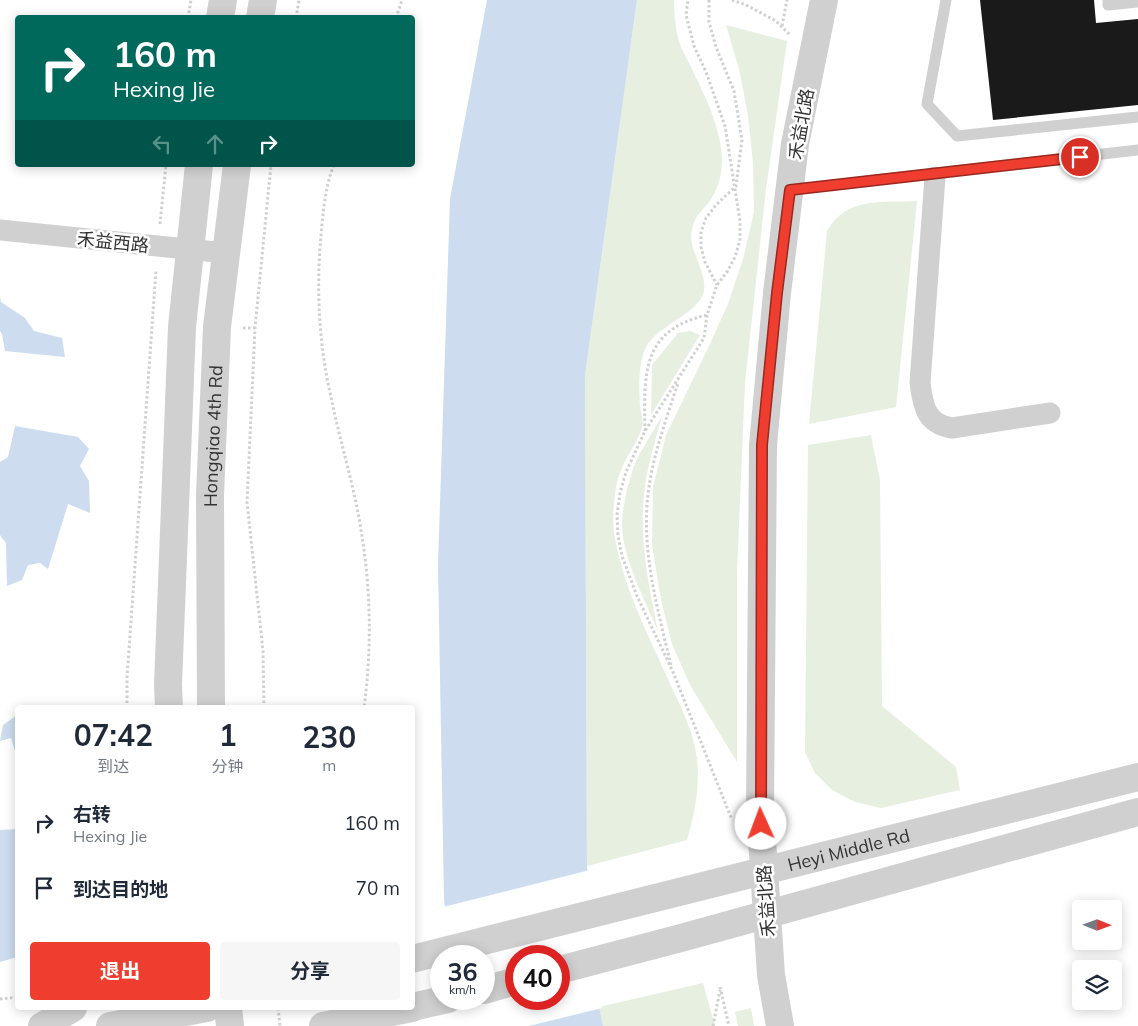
<!DOCTYPE html>
<html lang="zh">
<meta charset="utf-8">
<style>
:root{--surface:#fff;--page:#f6f6f7;--text:#1f2937;--muted:#747a83;--accent:#ef3e2f}
body{margin:0;font-family:Mulish,"Noto Sans SC",sans-serif;background:var(--page);color:var(--text);height:100vh;display:flex;flex-direction:column;font-size:19px;white-space:nowrap}
*{box-sizing:border-box;margin:0}
p{font-size:16px;color:var(--muted)}
.icon{flex:none;width:28px;height:28px;fill:none;stroke:currentColor;stroke-width:2;stroke-linecap:round;stroke-linejoin:round}
.map{position:relative;flex:1;overflow:hidden}
.side{position:absolute;left:15px;top:705px;width:400px;height:305px;display:flex;flex-direction:column;background:var(--surface);border-radius:5px;box-shadow:0 2px 12px #0003}
.side>*{flex:none}
.top-card{position:absolute;left:15px;top:15px;width:400px;height:152px;border-radius:5px;box-shadow:0 2px 12px #0003;background:#00695c;color:#fff;overflow:hidden}
.needle{width:32px;rotate:91deg}
.tools{position:absolute;left:1072px;top:900px;display:grid;gap:10px}
.tools a{display:grid;place-items:center;width:50px;height:50px;border-radius:5px;background:var(--surface);box-shadow:0 2px 12px #0003;font-size:25px}
.speed{position:absolute;left:430px;top:945px;display:flex;gap:10px;font-size:25px;font-weight:700;text-align:center}
.speed>*{display:grid;place-content:center;width:65px;height:65px;border-radius:50%;background:var(--surface);box-shadow:0 2px 12px #0003;line-height:1}
.speed small{font-size:12px;font-weight:400}
.speed .limit{border:8px solid #d22;background:#fff;color:#111}
.pin{position:absolute;display:grid;place-items:center;width:42px;height:42px;color:#fff;margin:-21px;border:2px solid #fff;border-radius:50%;box-shadow:0 1px 5px #0007}
.me{position:absolute;width:55px;margin:-28px;rotate:358deg;stroke-linejoin:round;filter:drop-shadow(0 0 4px #0008)}
.turn{display:flex;align-items:center;gap:18px;height:105px;padding:0 15px;font-size:22px}
.turn .icon{width:65px;height:65px;stroke-width:2.5}
.turn b{display:block;font-size:35px;line-height:42px}
.lanes{display:flex;align-items:center;height:48px;padding:0 15px;background:#0003;justify-content:center;gap:25px;direction:ltr}
.lanes .off{opacity:.35}
.eta{display:flex;justify-content:space-evenly;align-items:center;height:85px;text-align:center}
.eta b{font-size:30px;font-weight:700;line-height:35px}
.cta{display:flex;gap:10px;margin-top:auto;padding:10px 15px}
.cta a{flex:1;height:58px;border-radius:5px;background:var(--accent);color:#fff;font-size:20px;font-weight:700;line-height:58px;text-align:center}
.cta a+a{background:var(--page);color:var(--text)}
ul{padding:0;list-style:none}
li{display:flex;align-items:center;gap:15px;height:65px;padding:0 15px}
li div{flex:1}
li b{display:block;font-size:19px}
li em{font-style:normal}
.map>svg:first-child{display:block}
.green{fill:#e7efe1}
.water{fill:#cdddef;fill-rule:evenodd}
.pier{fill:#fff;fill-rule:evenodd}
.building{fill:#1a1a1a}
.lines{fill:none;stroke-linecap:round;stroke-linejoin:round}
.path{stroke:#d0d0d0;stroke-width:3;stroke-dasharray:2.5 2.5;stroke-linecap:butt}
.service{stroke:#d0d0d0;stroke-width:11}
.minor{stroke:#d0d0d0;stroke-width:21}
.tertiary{stroke:#d0d0d0;stroke-width:28}
.route-casing{stroke:#9b281f;stroke-width:12}
.route{stroke:#ef3e2f;stroke-width:9}
.labels{text-anchor:middle;dominant-baseline:central;stroke-width:5;stroke-linejoin:round;paint-order:stroke}
.street-label{font-size:18px;fill:#333;stroke:#fff}
</style>
<div class="map">
<svg width="1138" height="1026" viewBox="0 0 1138 1026">
<rect width="100%" height="100%" fill="#fff"/>
<g class="green">
<path d="M637 0H674C674 14 675 27 679 41 681 49 686 57 690 65 702 90 715 115 720 142 724 162 722 182 711 199 703 211 696 213 692 229 687 250 707 270 704 291 699 314 659 324 646 347 638 363 639 388 640 406 641 413 644 422 642 428 637 444 625 457 620 473 614 488 612 517 614 532 622 586 649 636 671 686 682 709 694 733 697 759 700 787 695 813 687 840L587 866 585 376Z"/>
<polygon points="726,25 787,41 766,189 745,383 737,572 737,762 690,685 672,644 661,600 652,545 653,487 666,435 709,346 728,304 743,259 754,212 753,163 748,115 739,69"/>
<path d="M917 201 896 407 809 424 827 231C847 196 881 203 917 201Z"/>
<polygon points="690,331 700,335 651,415 652,365 678,333"/>
<path d="M662 416C655 442 647 467 644 494 639 541 649 586 658 631 645 600 621 555 622 522 623 503 628 484 634 466 641 449 653 432 662 416Z"/>
<polygon points="871,435 880,480 882,706 956,767 960,790 881,808 855,802 832,790 815,773 805,752 808,445"/>
<polygon points="703,983 715,1026 603,1026 599,1007"/>
<polygon points="751,1008 754,1026 738,1026 735,1012"/>
</g>
<g class="water">
<path d="M487 0H637L585 376 587 866 599 1006 603 1026H456L484 999V956H450L444 899 438 565 450 199ZM516 956H559V999H516Z"/>
<polygon points="0,296 1,302 25,318 34,331 62,338 65,357 5,351 2,334 0,331"/>
<polygon points="15,426 78,437 89,449 80,466 89,481 90,513 68,504 48,569 40,563 28,565 22,580 7,586 6,543 0,535 0,462 8,457"/>
<polygon points="17,715 17,758 11,738 0,741 3,725"/>
<polygon points="17,829 17,957 0,962 0,830"/>
</g>
<path class="pier" d="M590 870 602 1008 529 1026H453L451 999H484V956H447L443 907ZM516 956H559V999H516Z"/>
<polygon class="building" points="980,0 1094,0 1096,23 1138,19 1138,105 993,120"/>
<g class="lines">
<g class="path">
<polyline points="709,0 709,22 716,47 734,91 742,140 736,186 716,205 706,218 701,232 701,247 705,262 717,285"/>
<polyline points="732,0 746,5 776,21 791,36"/>
<polyline points="188,18 191,0"/>
<polyline points="296,18 299,0"/>
<polyline points="396,18 402,0"/>
<polyline points="782,26 787,0"/>
<path d="M334 165C325 186 323 213 321 235 316 289 319 345 331 397 340 442 354 485 361 530 371 590 372 647 364 708"/>
<polyline points="160,224 166,165"/>
<polyline points="707,315 704,338 645,431 626,472 620,493 617,515 618,536 622,556 637,596 673,672 732,820"/>
<polyline points="243,328 255,328"/>
<path d="M645 431C644 374 641 330 707 315L717 285 727 272 735 257 740 240V221L725 126 706 72 694 46 686 15 688 0"/>
<path d="M671 665C657 607 640 547 649 487 654 452 667 417 678 383"/>
<polyline points="127,708 127,678 156,270"/>
<polyline points="264,708 263,651 247,502 255,328 271,165"/>
<polyline points="720,987 729,1026"/>
<polyline points="0,999 18,997"/>
<polyline points="278,1008 280,1026"/>
<polyline points="713,1026 720,990"/>
</g>
<g class="service">
<polyline points="946,0 927,104 957,136 1138,117"/>
<polyline points="1108,0 1108,5 1138,2"/>
<polyline points="790,190 1138,150"/>
</g>
<g class="minor">
<path d="M935 177 920 383C923 406 926 424 952 428L1050 413"/>
<polyline points="0,230 226,253"/>
</g>
<g class="tertiary">
<polyline points="220,18 223,0"/>
<polyline points="260,18 263,0"/>
<polyline points="169,708 168,685 182,327 199,165"/>
<path id="s1" d="M211 708 210 495 217 327 237 165"/>
<path id="s2" d="M412 959 1138 777"/>
<polyline points="559,970 681,938 1138,812"/>
<polyline points="484,990 516,981"/>
<polyline points="412,1007 448,999"/>
<polyline points="228,1008 230,1026"/>
<polyline points="42,1026 73,1008"/>
<polyline points="110,1026 207,1008"/>
<polyline points="323,1026 412,1008"/>
<polyline points="780,1026 771,975 760,809 763,445 777,293 795,144 824,0"/>
</g>
</g>
<g class="lines">
<g class="route-casing">
<polyline id="route" points="761,824 762,445 777,293 790,190 1080,157"/>
</g>
<use href="#route" class="route"/>
</g>
<g class="labels">
<g class="street-label">
<text transform="translate(801 124) rotate(-80)">禾益北路</text>
<text transform="translate(113 242) rotate(6)">禾益西路</text>
<text stroke="none"><textPath href="#s1" startOffset="272">Hongqiao 4th Rd</textPath></text>
<text stroke="none"><textPath href="#s2" startOffset="450">Heyi Middle Rd</textPath></text>
<text transform="translate(766 901) rotate(-94)">禾益北路</text>
</g>
</g>
</svg>
<div class="tools">
<a><svg class="needle" viewBox="-14 -14 28 28"><path d="M0-13l5 13h-10z" fill="#e53935"/><path d="M0 13l5-13h-10z" fill="#747a83"/></svg></a>
<a><svg class="icon" aria-label="layers" viewBox="0 0 24 24"><path d="M12 4l9 5-9 5-9-5zM3 14l9 5 9-5"/></svg></a>
</div>
<div class="speed"><div>36<small>km/h</small></div><div class="limit">40</div></div>
<div class="pin" style="left:1080px;top:157px;background:#d93025"><svg class="icon" aria-label="arrive" viewBox="0 0 24 24"><path d="M6 21V4h12l-3 4 3 4H6"/></svg></div>
<svg class="me" style="left:761px;top:824px" viewBox="-20 -20 40 40"><circle r="19" fill="#fff"/><path d="M0-13L10 11 0 6-10 11z" fill="#ef3e2f"/></svg>
<div class="top-card">
<div class="turn"><svg class="icon" aria-label="right" viewBox="0 0 24 24"><path d="M7 20v-9h11M14 6l5 5-5 5"/></svg><div><b>160 m</b>Hexing Jie</div></div>
<div class="lanes"><svg class="icon off" aria-label="left" viewBox="0 0 24 24"><path d="M17 20v-9H6M10 6l-5 5 5 5"/></svg><svg class="icon off" aria-label="ahead" viewBox="0 0 24 24"><path d="M12 20V5M6 11l6-6 6 6"/></svg><svg class="icon" aria-label="right" viewBox="0 0 24 24"><path d="M7 20v-9h11M14 6l5 5-5 5"/></svg></div>
</div>
<section class="side">
<div class="eta">
<div><b>07:42</b><p>到达</p></div>
<div><b>1</b><p>分钟</p></div>
<div><b>230</b><p>m</p></div>
</div>
<ul>
<li><svg class="icon" aria-label="right" viewBox="0 0 24 24"><path d="M7 20v-9h11M14 6l5 5-5 5"/></svg><div><b>右转</b><p>Hexing Jie</p></div><em>160 m</em></li>
<li><svg class="icon" aria-label="arrive" viewBox="0 0 24 24"><path d="M6 21V4h12l-3 4 3 4H6"/></svg><div><b>到达目的地</b></div><em>70 m</em></li>
</ul>
<div class="cta"><a>退出</a><a>分享</a></div>
</section>
</div>
